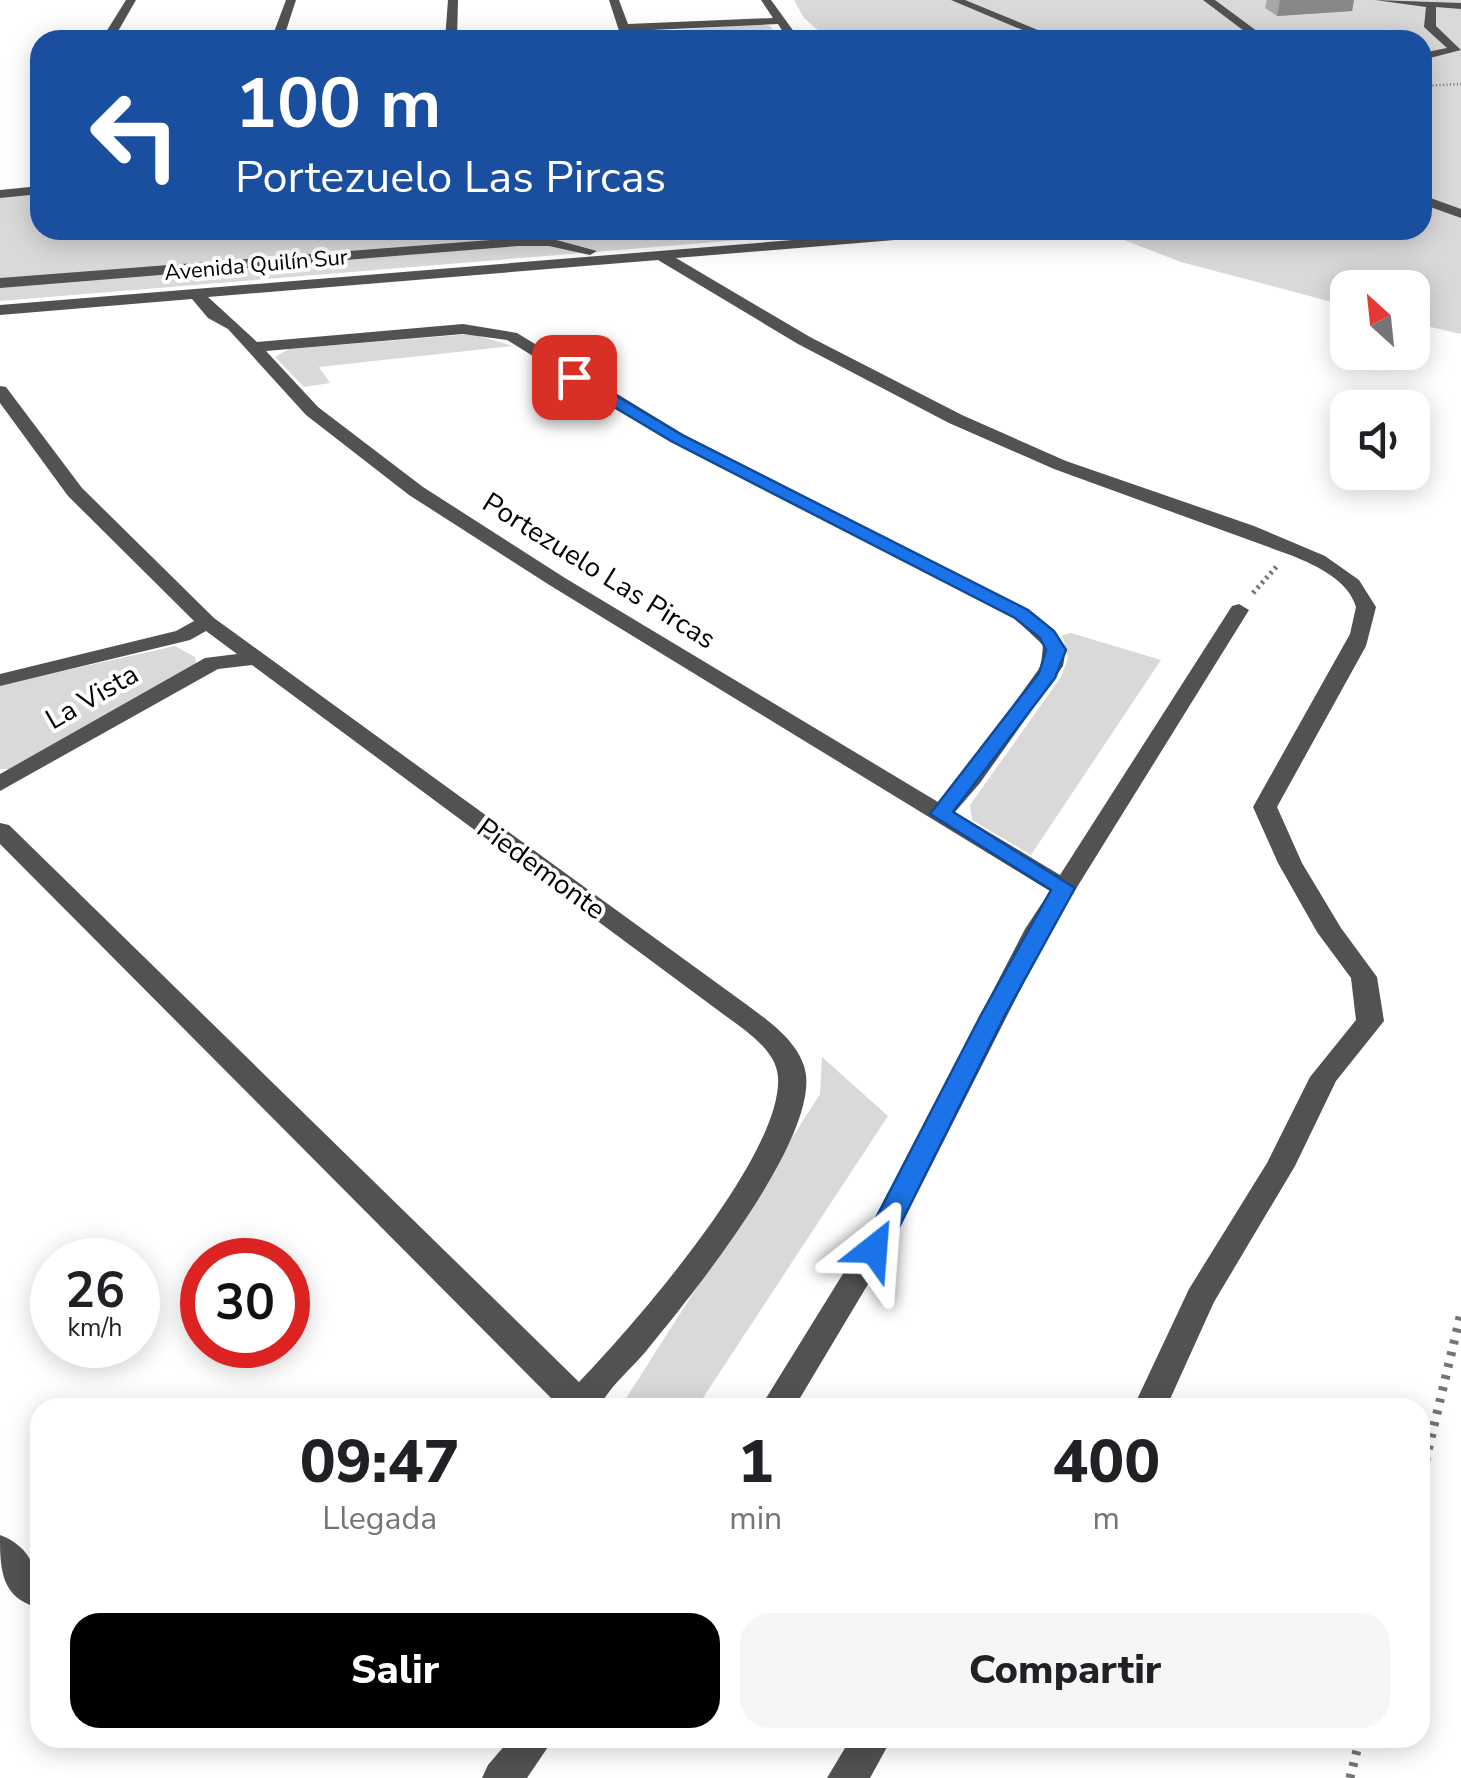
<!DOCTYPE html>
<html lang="es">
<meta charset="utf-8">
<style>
:root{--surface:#fff;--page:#f6f6f6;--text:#202124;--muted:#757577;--accent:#000}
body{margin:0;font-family:"Nunito Sans",sans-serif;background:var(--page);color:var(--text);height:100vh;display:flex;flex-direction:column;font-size:38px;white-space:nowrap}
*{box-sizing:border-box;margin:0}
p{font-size:32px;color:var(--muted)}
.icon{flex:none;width:55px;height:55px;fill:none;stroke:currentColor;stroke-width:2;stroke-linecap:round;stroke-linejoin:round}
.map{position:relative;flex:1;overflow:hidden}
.panel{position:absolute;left:30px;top:1398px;width:1400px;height:350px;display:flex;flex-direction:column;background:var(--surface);border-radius:30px;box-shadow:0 5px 25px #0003}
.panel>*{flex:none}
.guide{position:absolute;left:30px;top:30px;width:1402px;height:210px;border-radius:30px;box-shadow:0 5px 25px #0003;background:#1a4fa0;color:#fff;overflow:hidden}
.needle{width:65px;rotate:333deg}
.fabs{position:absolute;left:1330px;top:270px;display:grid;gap:20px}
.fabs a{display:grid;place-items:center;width:100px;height:100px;border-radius:20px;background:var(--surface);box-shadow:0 5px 25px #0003;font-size:50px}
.speed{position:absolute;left:30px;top:1238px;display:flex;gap:20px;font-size:50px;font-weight:700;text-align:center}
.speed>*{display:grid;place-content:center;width:130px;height:130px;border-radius:50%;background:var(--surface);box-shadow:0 5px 25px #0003;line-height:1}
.speed small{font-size:25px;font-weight:400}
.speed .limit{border:15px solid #d22;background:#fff;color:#111}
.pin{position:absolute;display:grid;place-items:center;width:85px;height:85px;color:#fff;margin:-42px;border-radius:20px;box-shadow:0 5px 15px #0006}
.me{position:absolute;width:110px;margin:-55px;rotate:28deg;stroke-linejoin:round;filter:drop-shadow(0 0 8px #0008)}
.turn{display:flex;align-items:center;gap:35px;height:210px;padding:0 40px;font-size:45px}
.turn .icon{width:130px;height:130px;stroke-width:2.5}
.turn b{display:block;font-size:70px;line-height:85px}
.eta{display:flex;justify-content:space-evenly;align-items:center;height:170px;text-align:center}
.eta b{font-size:60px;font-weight:800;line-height:70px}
.primary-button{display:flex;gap:20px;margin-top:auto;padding:20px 40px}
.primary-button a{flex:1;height:115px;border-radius:30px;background:var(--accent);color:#fff;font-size:40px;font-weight:800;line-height:115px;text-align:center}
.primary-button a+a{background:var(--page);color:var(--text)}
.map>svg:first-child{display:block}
.green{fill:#d9d9d9}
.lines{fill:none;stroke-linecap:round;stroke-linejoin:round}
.path-far2{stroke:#747474;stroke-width:2.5;stroke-dasharray:1 2.5;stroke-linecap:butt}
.path-far1{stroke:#747474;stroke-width:5;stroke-dasharray:2.5 4;stroke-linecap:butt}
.path{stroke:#747474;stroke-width:9;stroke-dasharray:4 8;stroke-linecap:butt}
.minor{fill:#525252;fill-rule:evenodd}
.wall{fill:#a7a7a7}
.shaded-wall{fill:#888}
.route{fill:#1a73e8;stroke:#114b97;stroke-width:2.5}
.labels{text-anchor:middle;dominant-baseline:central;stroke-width:8;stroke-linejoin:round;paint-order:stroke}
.far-street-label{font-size:22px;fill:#000;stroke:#fff}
.street-label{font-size:28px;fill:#000;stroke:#fff}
</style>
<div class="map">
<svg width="1461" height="1778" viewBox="0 0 1461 1778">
<rect width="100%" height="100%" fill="#fff"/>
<g class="green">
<polygon points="794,0 1461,0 1461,334 1413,323 1412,288 1348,288 1347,306 1181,262 1098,230 1422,230 1422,40 829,40 804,18"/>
<polygon points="761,24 770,26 776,34 636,40 633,33"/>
<polygon points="40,194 40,230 861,230 0,301 0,197"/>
<polygon points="472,334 513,346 319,367 330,383 304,387 275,357 289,349"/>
<polygon points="1071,633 1161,660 1031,855 972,820 970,805 1061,677 1068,658 1062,635"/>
<polygon points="175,646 195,657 196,664 10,769 0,769 0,685"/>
<polygon points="822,1057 888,1116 697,1407 632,1407 625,1400 820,1094"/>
</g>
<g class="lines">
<polyline class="path-far2" points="1422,86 1461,84"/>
<polyline class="path-far1" points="1253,593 1278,565"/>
<g class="path">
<polyline points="1420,1484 1461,1313"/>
<polyline points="1350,1778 1360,1738"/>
</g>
<g class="minor">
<polygon points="126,0 136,0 113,40 101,40"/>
<polygon points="286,0 296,0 283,40 271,40"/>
<polygon points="448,0 458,0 457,40 445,40"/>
<polygon points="609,0 619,0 628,24 773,18 761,0 771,0 800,40 788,40 778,24 630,31 634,40 622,40"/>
<polygon points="951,0 965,0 1062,40 1046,40"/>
<polygon points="1203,0 1215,0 1269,40 1256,40"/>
<polygon points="1375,0 1461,3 1461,9 1436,7 1436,26 1461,50 1422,60 1422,53 1447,48 1424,27 1426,7"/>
<polygon points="40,186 40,194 0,198 0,190"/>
<polygon points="1422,195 1461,209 1461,218 1422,204"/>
<path d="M915 230H974L967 234 676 258 810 337 962 415 1066 461 1254 526 1325 556 1359 580 1376 607 1366 646 1277 807 1302 863 1341 928 1377 977 1384 1021 1336 1081 1295 1166 1214 1302 1166 1408H1133L1189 1289 1267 1163 1310 1077 1356 1020 1351 978 1317 932 1278 863 1253 807 1350 634 1356 607C1348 580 1317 566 1293 556L1054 469 949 423 798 344 658 260 208 297 257 342 463 324 517 333 683 434 1028 610C1048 627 1070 637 1063 666L980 783 955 812 1060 875 1232 606 1239 604 1249 610 1051 929 889 1249 794 1408H760L862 1243 1025 929 1050 891 551 586 409 495 306 415 228 329 208 318 192 299 0 315V305ZM463 334 507 340 671 442 1014 618 1043 645 1041 666 964 773 938 802 565 578 423 487 318 407 266 351Z"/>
<polygon points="518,238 549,238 597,251 590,255 549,246 518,246 0,288 0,278"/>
<path d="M0 386 6 387 82 488 214 618 743 1002C766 1019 802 1043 806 1075 814 1145 691 1296 647 1350 633 1367 608 1388 599 1408H561L0 844V823L9 825 579 1382C633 1326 783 1155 778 1077 776 1049 743 1029 723 1014L252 665 218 669 0 791V774L205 658 237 654 206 631 190 640 0 686V674L176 631 194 621 68 496 0 403Z"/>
<path d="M0 1535C30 1546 40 1572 40 1602L30 1605C0 1593 0 1565 0 1535Z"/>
<polygon points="511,1738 554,1738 527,1778 482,1778 488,1765"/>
<polygon points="851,1738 892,1738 870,1778 827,1778"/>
</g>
</g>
<polygon class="wall" points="1267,0 1354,0 1352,11 1277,16 1265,8"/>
<g class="shaded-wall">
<polygon points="1280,0 1354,0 1352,11 1277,16"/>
<polygon points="558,230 586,230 558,232"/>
</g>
<polygon class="route" points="569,374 580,374 682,435 1028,610 1054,631 1066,650 1055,678 953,812 1075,888 1005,1015 884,1257 874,1260 865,1257 860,1249 981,1015 1051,890 930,814 1039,673 1046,650 1040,638 1015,618 671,441 569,380"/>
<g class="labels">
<g class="far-street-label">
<text transform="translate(256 265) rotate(-5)">Avenida Quilín Sur</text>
</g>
<g class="street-label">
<text transform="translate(599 571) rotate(32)">Portezuelo Las Pircas</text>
<text transform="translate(92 697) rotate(-30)">La Vista</text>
<text transform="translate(541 869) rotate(36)">Piedemonte</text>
</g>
</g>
</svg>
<div class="fabs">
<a><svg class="needle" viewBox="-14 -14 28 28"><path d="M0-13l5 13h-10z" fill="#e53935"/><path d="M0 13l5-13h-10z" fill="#757577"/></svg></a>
<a><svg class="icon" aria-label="sound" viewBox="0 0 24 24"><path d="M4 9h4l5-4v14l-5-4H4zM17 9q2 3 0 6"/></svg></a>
</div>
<div class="speed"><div>26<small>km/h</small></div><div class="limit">30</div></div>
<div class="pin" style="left:574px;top:377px;background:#d93025"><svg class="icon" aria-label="arrive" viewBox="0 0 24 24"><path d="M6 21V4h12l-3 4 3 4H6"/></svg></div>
<svg class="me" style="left:874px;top:1249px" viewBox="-20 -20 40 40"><path d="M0-17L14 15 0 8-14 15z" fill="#1a73e8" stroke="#fff" stroke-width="4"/></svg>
<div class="guide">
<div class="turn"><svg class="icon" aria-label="left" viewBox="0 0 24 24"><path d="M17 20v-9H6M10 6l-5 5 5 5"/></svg><div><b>100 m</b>Portezuelo Las Pircas</div></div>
</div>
<section class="panel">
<div class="eta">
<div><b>09:47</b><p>Llegada</p></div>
<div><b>1</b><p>min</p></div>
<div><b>400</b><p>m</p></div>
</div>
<div class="primary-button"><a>Salir</a><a>Compartir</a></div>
</section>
</div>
